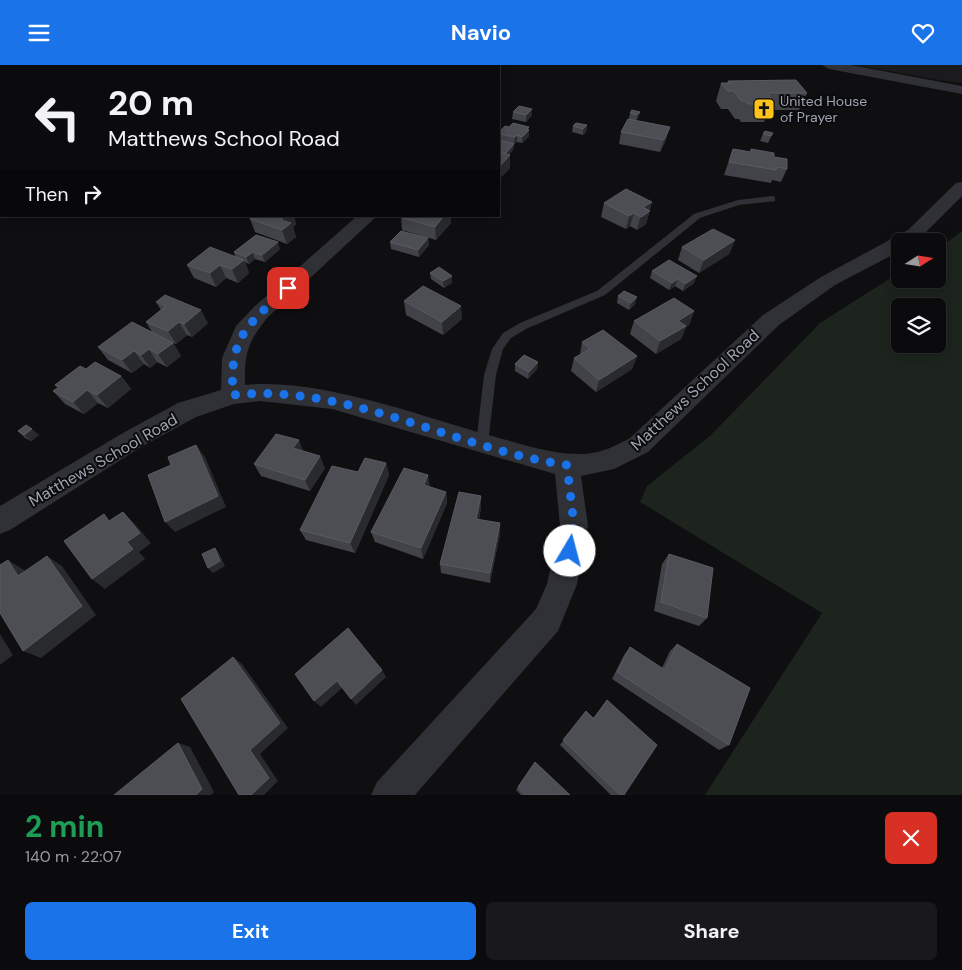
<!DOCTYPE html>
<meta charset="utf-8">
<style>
:root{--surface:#0b0b0d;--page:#19191b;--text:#f1f3f6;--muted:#9a9b9d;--line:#2b2b2e;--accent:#1a73e8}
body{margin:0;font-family:"DM Sans",sans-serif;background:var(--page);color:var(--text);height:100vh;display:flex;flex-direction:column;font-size:19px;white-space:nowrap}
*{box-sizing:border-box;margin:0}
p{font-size:16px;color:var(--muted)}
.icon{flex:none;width:28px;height:28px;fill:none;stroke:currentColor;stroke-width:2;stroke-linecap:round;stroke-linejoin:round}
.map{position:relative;height:730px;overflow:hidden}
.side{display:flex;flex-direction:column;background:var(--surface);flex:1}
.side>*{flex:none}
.hud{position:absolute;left:0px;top:0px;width:500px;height:152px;box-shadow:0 2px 12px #0003,0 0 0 1px var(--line);background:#0b0b0d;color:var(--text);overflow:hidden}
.needle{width:32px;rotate:78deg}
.buttons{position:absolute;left:891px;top:168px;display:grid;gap:10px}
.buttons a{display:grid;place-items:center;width:55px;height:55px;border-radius:8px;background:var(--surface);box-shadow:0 2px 12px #0003,0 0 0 1px var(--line);font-size:25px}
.pin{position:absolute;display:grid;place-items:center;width:42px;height:42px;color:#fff;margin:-21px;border-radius:10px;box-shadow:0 2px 8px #0006}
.me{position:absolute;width:55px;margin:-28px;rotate:8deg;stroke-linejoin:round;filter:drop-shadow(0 0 4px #0008)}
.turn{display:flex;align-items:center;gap:18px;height:105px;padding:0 25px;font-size:22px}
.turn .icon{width:65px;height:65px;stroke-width:2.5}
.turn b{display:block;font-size:35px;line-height:42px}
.then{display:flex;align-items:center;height:48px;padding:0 25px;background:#0003;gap:10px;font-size:19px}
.round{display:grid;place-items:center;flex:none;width:52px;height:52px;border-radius:8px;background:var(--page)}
.headline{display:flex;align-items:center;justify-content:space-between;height:85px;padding:0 25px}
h1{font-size:30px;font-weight:700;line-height:38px;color:#1e9e55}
.button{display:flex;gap:10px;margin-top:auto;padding:10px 25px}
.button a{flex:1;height:58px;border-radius:8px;background:var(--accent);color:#fff;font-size:20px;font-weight:700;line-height:58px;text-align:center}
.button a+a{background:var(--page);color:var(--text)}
header{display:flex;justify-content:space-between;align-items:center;height:65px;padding:0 25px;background:var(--accent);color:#fff;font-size:22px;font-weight:700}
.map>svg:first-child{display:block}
.built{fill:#1b1b1e}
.green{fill:#1c241d;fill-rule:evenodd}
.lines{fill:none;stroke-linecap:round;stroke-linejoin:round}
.service{fill:#303136;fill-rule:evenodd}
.minor{fill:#303136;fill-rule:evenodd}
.tertiary{fill:#303136;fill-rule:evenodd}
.wall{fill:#424349}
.shaded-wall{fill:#292a2e}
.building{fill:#4c4e54;stroke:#595b63}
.route{stroke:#1a73e8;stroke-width:9;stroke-dasharray:0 16.2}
.labels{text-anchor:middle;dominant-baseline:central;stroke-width:4;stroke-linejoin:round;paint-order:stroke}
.far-poi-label{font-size:14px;fill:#9fa4b3;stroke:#0b0a0c;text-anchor:start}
.street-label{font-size:16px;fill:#9fa4b3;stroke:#0b0a0c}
</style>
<header><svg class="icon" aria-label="menu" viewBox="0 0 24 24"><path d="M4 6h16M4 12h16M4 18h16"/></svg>Navio<svg class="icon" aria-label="heart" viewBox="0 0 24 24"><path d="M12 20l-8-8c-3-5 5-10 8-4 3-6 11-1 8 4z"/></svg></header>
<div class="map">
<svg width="962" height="730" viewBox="0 0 962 730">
<rect width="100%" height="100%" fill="#0f0f11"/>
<polygon class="built" points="855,0 962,0 962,18 939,15"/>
<path class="green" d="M962 166V730H705L822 548 640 437 647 421 711 370 820 258 900 207V214H938V184ZM900 241H938V279H900Z"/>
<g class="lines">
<polygon class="service" points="772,131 775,132 775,136 739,140 700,153 605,230 528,263 511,273 503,284 496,310 488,379 487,383 477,383 476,379 484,310 492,284 503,268 520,258 597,226 694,149 738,135"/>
<path class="minor" d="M962 117V131L920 173 915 176H900V186L835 220 779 260 648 387 614 404 581 411 588 461 577 519 558 566 415 730H371L377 717 536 544 547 519 560 461 555 409 332 344 260 336 234 339 196 352 141 382 10 465 0 469V441L123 368 178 338 221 325 222 293 236 261 254 242 357 151H377L268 252C248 276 244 289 245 320 318 312 420 351 492 371 522 379 552 390 584 389 602 388 615 381 630 373L763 250 821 212 908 165 956 118Z"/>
<polygon class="tertiary" points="822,0 851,0 962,21 962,29 829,4"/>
</g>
<g class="wall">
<polygon points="119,0 143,0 141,1 120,1"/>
<polygon points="429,0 468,0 468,1 427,1"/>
<polygon points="728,16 807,28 799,45 770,45 766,54 765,54 764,57 741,57 739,54 735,54 728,44 721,44 716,36 721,18 727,18"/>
<polygon points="513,47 532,50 526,57 512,54"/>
<polygon points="640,47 638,53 636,56 666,75 660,87 619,79 621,67 629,54 630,48"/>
<polygon points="587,60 586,67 583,70 572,67 573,61"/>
<polygon points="509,62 529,62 529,71 522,78 517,77 514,79 513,85 509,90 510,103 499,114 499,67"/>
<rect x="0" y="65" width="1" height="21"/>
<polygon points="773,68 768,78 760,76 763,69"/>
<polygon points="733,84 750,87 751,84 774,92 787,104 781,117 772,115 771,118 724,110"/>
<polygon points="652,137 646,159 637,165 630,161 626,164 601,152 604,138"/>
<polygon points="253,151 294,151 296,159 293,162 296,172 287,179 255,167 250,154"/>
<polygon points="401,151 451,151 451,158 436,175 402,165"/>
<polygon points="428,173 429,180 419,192 391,184 390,177"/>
<polygon points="735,175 729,189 699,208 678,195 682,182"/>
<polygon points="280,184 265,197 255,194 249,199 245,197 249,208 238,218 226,213 216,222 194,213 187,200 235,192 234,187"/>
<polygon points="652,206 694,218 683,226 675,221 669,225 650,213"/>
<polygon points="430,208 452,218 444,223 431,214"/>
<polygon points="618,231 635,239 629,245 617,238"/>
<polygon points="404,236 462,254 443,270 406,250"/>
<polygon points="156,237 208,258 192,272 187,270 176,279 173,278 181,291 167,302 157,297 150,303 144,299 132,308 108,295 98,282 152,267 146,257 161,245"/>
<polygon points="694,246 689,260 686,262 681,274 656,289 630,269 634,256"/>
<polygon points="582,277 637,291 632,304 596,327 571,306 574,293 580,290"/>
<polygon points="538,297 537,304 528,314 515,306 515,299"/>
<polygon points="86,304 121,311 131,324 108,343 98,338 84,349 65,339 53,326 58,323 55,320"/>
<polygon points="18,366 39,370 31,376 25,373"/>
<polygon points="386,398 389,410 355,488 306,475 300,465 358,407"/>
<polygon points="254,399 325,403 310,426 261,411"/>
<polygon points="430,422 446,427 447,438 423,494 375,477 371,467"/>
<polygon points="481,442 479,454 500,469 490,518 441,508 440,499"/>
<polygon points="669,489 707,553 699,561 654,546 662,499"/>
<polygon points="677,579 729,680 719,685 612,614 624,590 630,582 662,603 670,586"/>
<polygon points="607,635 624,730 611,730 560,680 586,646 593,653"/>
<polygon points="535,697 570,730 521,730 516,725"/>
</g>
<g class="shaded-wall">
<rect x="83" y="0" width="26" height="1"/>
<polygon points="129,0 143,0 141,1 130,1"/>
<polygon points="532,44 532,50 526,57 526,50"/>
<polygon points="640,47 638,53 636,56 637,50"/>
<polygon points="587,60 586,67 583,70 583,64"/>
<polygon points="529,62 529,71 522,78 522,72"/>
<polygon points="670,62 666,75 660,87 664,75"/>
<polygon points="517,70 517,77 514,79 515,72"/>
<polygon points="514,79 513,85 505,94 506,88"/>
<polygon points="510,90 510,103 499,114 499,102"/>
<polygon points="652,137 646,159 637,165 643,142"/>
<polygon points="634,148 630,161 626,164 629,151"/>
<polygon points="285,151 294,151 296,159 293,162 296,172 287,179 282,165 281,155"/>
<polygon points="444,151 451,151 451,158 436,175 435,162"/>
<polygon points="428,173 429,180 419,192 418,185"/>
<polygon points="735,175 729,189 699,208 704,195"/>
<polygon points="278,177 280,184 265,197 262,190"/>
<polygon points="253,187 255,194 249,199 246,192"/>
<polygon points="244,195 249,208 238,218 232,204"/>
<polygon points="220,200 226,213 216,222 210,208"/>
<polygon points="452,211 452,218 444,223 443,216"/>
<polygon points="697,211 694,218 683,226 685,219"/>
<polygon points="678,214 675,221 669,225 672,218"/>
<polygon points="637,232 635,239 629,245 631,238"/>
<polygon points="461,241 462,254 443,270 442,257"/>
<polygon points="201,245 208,258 192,272 184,259"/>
<polygon points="694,246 689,260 686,262 681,274 656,289 660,276 678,256"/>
<polygon points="179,257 187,270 176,279 168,266"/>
<polygon points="173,278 181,291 167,302 158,289"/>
<polygon points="149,284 157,297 150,303 141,290"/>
<polygon points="134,286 144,299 132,308 122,295"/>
<polygon points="637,291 632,304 596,327 599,315"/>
<polygon points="538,297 537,304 528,314 529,307"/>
<polygon points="121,311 131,324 108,343 97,330"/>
<polygon points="87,325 98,338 84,349 73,337"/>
<polygon points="32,364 39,370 31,376 24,370"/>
<polygon points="299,375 304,388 293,383"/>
<polygon points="196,380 205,392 226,442 175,467 165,457"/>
<polygon points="320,391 325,403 310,426 305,415"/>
<polygon points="386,398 389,410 355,488 350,478"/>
<polygon points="428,410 430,421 424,420"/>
<polygon points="446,427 447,438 423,494 421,483"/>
<polygon points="481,431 481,442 477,465 476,454"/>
<polygon points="123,447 134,458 151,478 139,487 145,494 105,524 92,514 127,477"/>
<polygon points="500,458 500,469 490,518 490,508"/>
<polygon points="215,483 219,488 225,501 213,508 208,503"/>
<polygon points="47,491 62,501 96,550 41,593 23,586"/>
<polygon points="8,495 24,505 35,520 18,511"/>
<polygon points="0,569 13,590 0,600"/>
<polygon points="233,592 242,599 288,663 260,689 278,716 264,730 251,730 250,685"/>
<polygon points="382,605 386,612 356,640 351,634"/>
<polygon points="337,616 343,622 321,642 314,636"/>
<polygon points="178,678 190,682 214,727 211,730 196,730"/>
</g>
<g class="building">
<polygon points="41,0 62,0 57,1 37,1"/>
<polygon points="144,0 147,0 154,1 142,1"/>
<polygon points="429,0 438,0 441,1 427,1"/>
<polygon points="446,0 468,0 466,1 453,1"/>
<polygon points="796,15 807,28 767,28 773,36 768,37 771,39 748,39 745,36 741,36 734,26 727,26 721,18 730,18 728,16"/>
<polygon points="0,22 1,22 1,32 0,33"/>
<polygon points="519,41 532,44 526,50 513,47"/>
<polygon points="632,45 640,47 637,50 630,48"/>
<polygon points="628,54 670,62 664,75 621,67"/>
<polygon points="513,58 529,62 527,64 529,65 522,72 517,70 515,72 499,69 499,67 505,61 509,62"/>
<polygon points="576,58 587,60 583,64 573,61"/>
<polygon points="0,65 1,65 1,77 0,76"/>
<polygon points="765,66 773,68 771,71 763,69"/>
<polygon points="499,75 514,79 506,88 499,86"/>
<polygon points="733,84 751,87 751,84 774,88 774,92 787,94 787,104 777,102 776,105 729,97"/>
<polygon points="499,87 510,90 499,102"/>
<polygon points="626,124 652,137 643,142 650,146 641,152 634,148 629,151 604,138"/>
<polygon points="253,151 285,151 281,155 291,158 282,165 250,154"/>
<polygon points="401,151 444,151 435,162 400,152"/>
<polygon points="713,164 735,175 704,195 682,182"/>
<polygon points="401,166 428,173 418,185 390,177"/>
<polygon points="256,170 278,177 262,190 253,187 246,192 234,187"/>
<polygon points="210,182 244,195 232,204 220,200 210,208 187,200"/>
<polygon points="669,195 697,211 685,219 678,214 672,218 652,206"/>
<polygon points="439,202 452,211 443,216 430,208"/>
<polygon points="423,221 461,241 442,257 404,236"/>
<polygon points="624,226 637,232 631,238 618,231"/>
<polygon points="165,230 201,245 184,259 179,257 168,266 146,257 166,241 156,237"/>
<polygon points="674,233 694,246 678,256 686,261 660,276 634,256"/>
<polygon points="132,257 173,278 158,289 149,284 141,290 134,286 122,295 98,282"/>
<polygon points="603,265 637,291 599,315 574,293 590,284 582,277"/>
<polygon points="524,290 538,297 529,307 515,299"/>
<polygon points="95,297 121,311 97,330 87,325 73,337 53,326 59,322 55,320 80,301 86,304"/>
<polygon points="26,360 32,364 24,370 18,366"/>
<polygon points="276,369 299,375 293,383 320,391 305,415 254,399"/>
<polygon points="196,380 218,431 165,457 148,410 171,400 168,392"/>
<polygon points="365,393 386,398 350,478 300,465 332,401 358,407"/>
<polygon points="404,403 428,410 424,420 446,427 421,483 371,467"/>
<polygon points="459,427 481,431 476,454 500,458 490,508 440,499"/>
<polygon points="123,447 140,468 127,477 133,484 92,514 64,476 104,449 109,456"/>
<polygon points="215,483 220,496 208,503 202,489"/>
<polygon points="669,489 713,503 707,553 661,537"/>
<polygon points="47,491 82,541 23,586 0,548 0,500 8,495 18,511"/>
<polygon points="348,563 382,605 351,634 337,616 314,636 295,609"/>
<polygon points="677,579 750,623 729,680 617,607 630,582 665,605"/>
<polygon points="233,592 280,658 250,685 269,713 251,730 239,730 181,634"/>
<polygon points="607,635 657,680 624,730 620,730 563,675 586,646 594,654"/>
<polygon points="178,678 202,724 196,730 114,730"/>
<polygon points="535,697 570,730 525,730 518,722"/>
</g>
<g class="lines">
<path class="route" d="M288 223C247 260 229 272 233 330 349 318 454 384 567 400L574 461 570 486"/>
</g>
<defs>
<g id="church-square" transform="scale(1.125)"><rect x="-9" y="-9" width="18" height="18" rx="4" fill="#fec31a" stroke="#0b0a0c"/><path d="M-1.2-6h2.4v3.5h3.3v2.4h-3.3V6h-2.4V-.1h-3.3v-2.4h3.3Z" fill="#111"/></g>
</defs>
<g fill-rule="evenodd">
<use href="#church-square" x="764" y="44"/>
</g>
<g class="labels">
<g class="far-poi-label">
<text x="780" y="36">United House<tspan x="780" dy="16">of Prayer</tspan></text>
</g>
<g class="street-label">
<text transform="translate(695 325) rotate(-43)">Matthews School Road</text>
<text transform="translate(103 395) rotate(-30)">Matthews School Road</text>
</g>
</g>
</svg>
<div class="buttons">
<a><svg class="needle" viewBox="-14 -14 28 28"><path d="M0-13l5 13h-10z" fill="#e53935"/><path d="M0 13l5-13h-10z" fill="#9a9b9d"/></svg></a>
<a><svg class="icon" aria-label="layers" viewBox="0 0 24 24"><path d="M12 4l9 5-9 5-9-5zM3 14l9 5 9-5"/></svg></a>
</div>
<div class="pin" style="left:288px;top:223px;background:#d93025"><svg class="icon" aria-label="arrive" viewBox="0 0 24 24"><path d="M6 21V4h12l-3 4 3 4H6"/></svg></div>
<svg class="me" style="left:570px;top:486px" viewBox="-20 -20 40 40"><circle r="19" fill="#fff"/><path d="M0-13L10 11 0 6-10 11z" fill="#1a73e8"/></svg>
<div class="hud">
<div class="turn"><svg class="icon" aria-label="left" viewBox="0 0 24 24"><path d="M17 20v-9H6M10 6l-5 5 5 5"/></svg><div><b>20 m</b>Matthews School Road</div></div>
<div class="then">Then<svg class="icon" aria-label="right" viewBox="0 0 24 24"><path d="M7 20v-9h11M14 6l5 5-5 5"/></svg></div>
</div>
</div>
<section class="side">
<div class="headline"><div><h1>2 min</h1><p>140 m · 22:07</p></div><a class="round" style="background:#d93025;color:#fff"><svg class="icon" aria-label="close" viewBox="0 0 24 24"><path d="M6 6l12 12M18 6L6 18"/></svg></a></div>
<div class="button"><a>Exit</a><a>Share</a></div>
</section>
